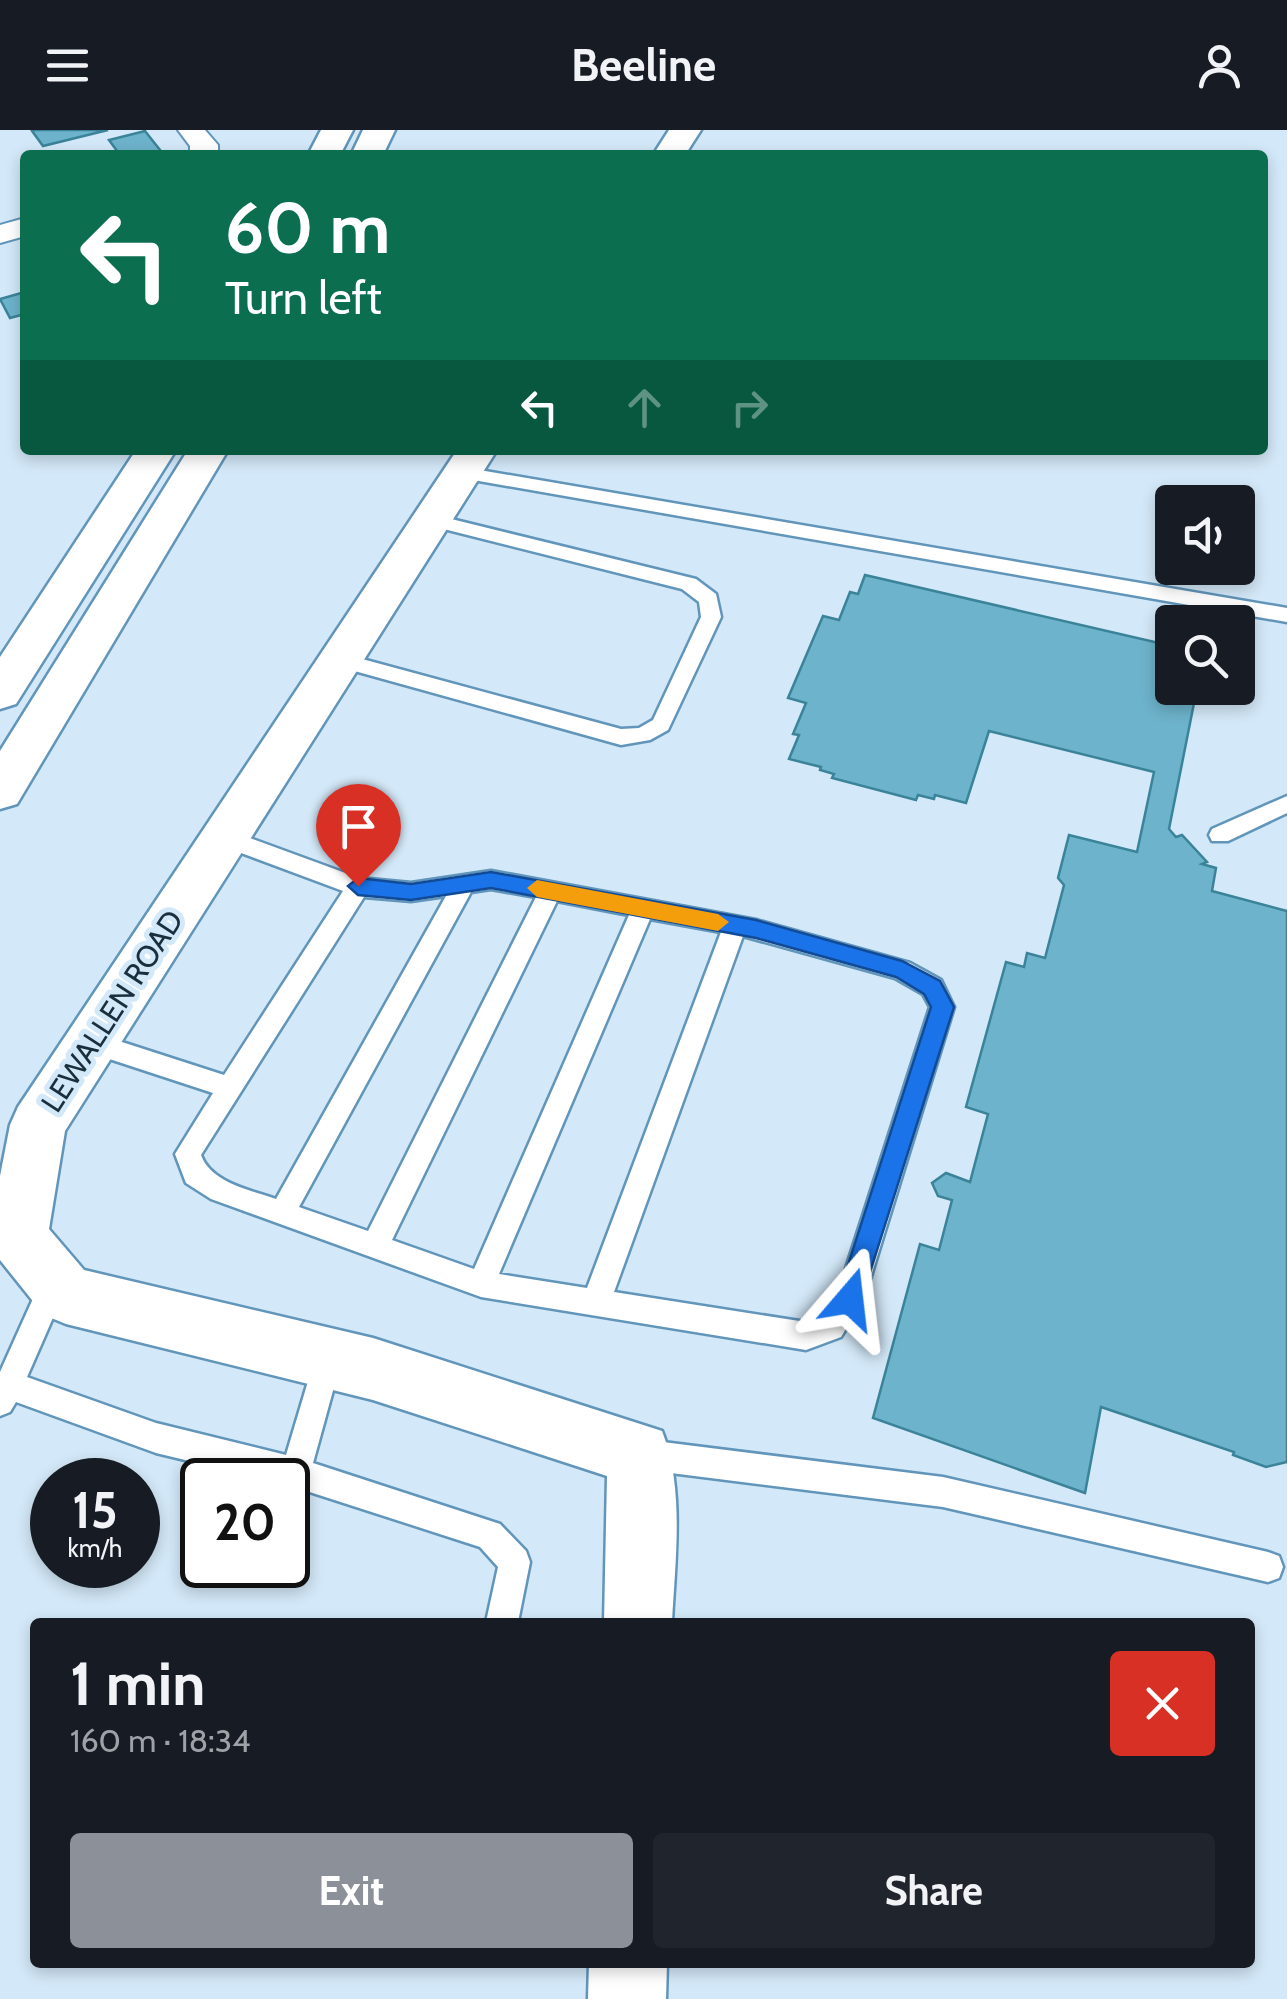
<!DOCTYPE html>
<meta charset="utf-8">
<style>
:root{--surface:#171b24;--page:#20242c;--text:#f1f3f6;--muted:#9ea1a6;--accent:#8c9099}
body{margin:0;font-family:Cabin,sans-serif;background:var(--page);color:var(--text);height:100vh;display:flex;flex-direction:column;font-size:38px;white-space:nowrap}
*{box-sizing:border-box;margin:0}
p{font-size:32px;color:var(--muted)}
.icon{flex:none;width:55px;height:55px;fill:none;stroke:currentColor;stroke-width:2;stroke-linecap:round;stroke-linejoin:round}
.map{position:relative;flex:1;overflow:hidden}
.sheet{position:absolute;left:30px;top:1488px;width:1225px;height:350px;display:flex;flex-direction:column;background:var(--surface);border-radius:10px;box-shadow:0 5px 15px #0003}
.sheet>*{flex:none}
.banner{position:absolute;left:20px;top:20px;width:1248px;height:305px;border-radius:10px;box-shadow:0 5px 15px #0003;background:#0b6e4f;color:#fff;overflow:hidden}
.controls{position:absolute;left:1155px;top:355px;display:grid;gap:20px}
.controls a{display:grid;place-items:center;width:100px;height:100px;border-radius:10px;background:var(--surface);box-shadow:0 5px 15px #0003;font-size:50px}
.speed{position:absolute;left:30px;top:1328px;display:flex;gap:20px;font-size:50px;font-weight:700;text-align:center}
.speed>*{display:grid;place-content:center;width:130px;height:130px;border-radius:50%;background:var(--surface);box-shadow:0 5px 15px #0003;line-height:1}
.speed small{font-size:25px;font-weight:400}
.speed .limit{border:5px solid #111;border-radius:15px;background:#fff;color:#111}
.pin{position:absolute;display:grid;place-items:center;width:85px;height:85px;color:#fff;margin:-102px -42px;border-radius:50% 50% 50% 0;rotate:-45deg;box-shadow:0 0 10px #0007}
.pin .icon{rotate:45deg}
.me{position:absolute;width:110px;margin:-55px;rotate:17deg;stroke-linejoin:round;filter:drop-shadow(0 0 8px #0008)}
.turn{display:flex;align-items:center;gap:35px;height:210px;padding:0 40px;font-size:45px}
.turn .icon{width:130px;height:130px;stroke-width:2.5}
.turn b{display:block;font-size:70px;line-height:85px}
.lanes{display:flex;align-items:center;height:95px;padding:0 40px;background:#0003;justify-content:center;gap:50px;direction:ltr}
.lanes .off{opacity:.35}
.round{display:grid;place-items:center;flex:none;width:105px;height:105px;border-radius:10px;background:var(--page)}
.overview{display:flex;align-items:center;justify-content:space-between;height:170px;padding:0 40px}
h1{font-size:60px;font-weight:700;line-height:75px}
.button{display:flex;gap:20px;margin-top:auto;padding:20px 40px}
.button a{flex:1;height:115px;border-radius:10px;background:var(--accent);color:#fff;font-size:40px;font-weight:700;line-height:115px;text-align:center}
.button a+a{background:var(--page);color:var(--text)}
header{display:flex;justify-content:space-between;align-items:center;height:130px;padding:0 40px;background:var(--surface);font-size:45px;font-weight:700}
.map>svg:first-child{display:block}
.building{fill:#6db3cb;stroke:#3b8399;stroke-width:2.5}
.lines{fill:none;stroke-linecap:round;stroke-linejoin:round}
.lane-casing{stroke:#6195ba;stroke-width:5}
.street-casing{stroke:#6195ba;stroke-width:4}
.secondary-casing{stroke:#6195ba;stroke-width:5}
.highway-casing{stroke:#6195ba;stroke-width:5}
.lane{fill:#fff;fill-rule:evenodd}
.street{fill:#fff;fill-rule:evenodd}
.secondary{fill:#fff;fill-rule:evenodd}
.highway{fill:#fff;fill-rule:evenodd}
.route{fill:#1a73e8;stroke:#114b97;stroke-width:2.5}
.slow{fill:#f59e0b}
.labels{text-anchor:middle;dominant-baseline:central;stroke-width:10;stroke-linejoin:round;paint-order:stroke}
.street-label{font-size:30px;fill:#192f3e;stroke:#d3e8f8}
</style>
<header><svg class="icon" aria-label="menu" viewBox="0 0 24 24"><path d="M4 6h16M4 12h16M4 18h16"/></svg>Beeline<svg class="icon" aria-label="person" viewBox="0 0 24 24"><circle cx="12" cy="8" r="4"/><path d="M4 21q1-7 8-7t8 7"/></svg></header>
<div class="map">
<svg width="1287" height="1869" viewBox="0 0 1287 1869">
<rect width="100%" height="100%" fill="#d3e8f8"/>
<g class="building">
<polygon points="35,0 108,0 43,16 32,1"/>
<polygon points="145,1 164,25 120,25 109,10"/>
<polygon points="25,162 25,184 10,188 0,169"/>
<polygon points="865,445 1172,516 1172,558 1197,558 1169,699 1176,707 1182,705 1207,732 1202,734 1216,738 1212,761 1287,781 1287,1332 1266,1337 1233,1325 1234,1322 1101,1277 1085,1363 873,1288 920,1114 939,1120 952,1070 938,1066 932,1053 946,1043 970,1052 988,984 966,977 1006,832 1024,837 1027,823 1045,828 1064,755 1058,748 1069,705 1137,722 1154,642 989,601 966,673 935,665 934,669 918,665 916,670 832,648 834,644 820,640 821,637 789,629 799,605 793,604 806,573 788,568 823,486 839,490 850,462 858,464"/>
</g>
<g class="lines">
<g class="lane-casing">
<g id="lane">
<polygon points="462,337 1287,478 1287,492 456,347 453,343"/>
<polygon points="431,384 696,449 716,464 721,487 668,600 650,610 621,615 333,535 333,525 340,523 621,599 639,598 653,590 701,487 699,472 682,459 424,394 422,390"/>
<polygon points="1287,666 1287,683 1228,711 1212,711 1209,705 1212,699"/>
<path d="M225 699 359 748 411 753 491 741 756 790 910 833 941 850 954 877 864 1169 841 1207 806 1220 481 1167 211 1069 186 1053 175 1024 213 963 82 920 79 913 82 906 91 902 224 945 343 761 217 714 214 708ZM491 759 536 767 368 1101 299 1077 471 762ZM446 766 276 1069C251 1060 211 1053 201 1025L364 767 411 771ZM557 771 629 785 474 1139 392 1110ZM650 789 721 802 587 1158 499 1144ZM743 806 895 848 923 864 930 877 838 1163 821 1187 806 1192 614 1162Z"/>
<polygon points="55,1138 65,1142 69,1151 27,1247 156,1293 286,1325 318,1218 328,1214 338,1218 342,1228 313,1333 500,1394 526,1421 530,1432 518,1492 486,1492 498,1437 480,1417 288,1355 288,1350 268,1350 156,1323 16,1272 10,1282 0,1286 0,1242 45,1142"/>
<polygon points="639,1309 943,1347 1268,1422 1279,1426 1283,1437 1279,1448 1268,1452 943,1377 639,1339 629,1334 624,1324 629,1314"/>
</g>
</g>
<g class="street-casing">
<g id="street">
<polygon points="178,0 205,0 218,15 218,25 190,25 190,16"/>
<polygon points="25,88 25,106 0,113 0,95"/>
</g>
</g>
<g class="secondary-casing">
<g id="secondary">
<polygon points="669,0 701,0 685,25 653,25"/>
<path d="M457 320H497L65 1001 49 1099 84 1140 373 1208 662 1301C685 1358 675 1432 672 1492H604L607 1346 373 1270 66 1194 44 1185 0 1130V1046L10 995 18 977Z"/>
<polygon points="589,1832 667,1832 666,1869 588,1869"/>
</g>
</g>
<g class="highway-casing">
<g id="highway">
<polygon points="321,0 353,0 340,25 308,25"/>
<polygon points="363,0 395,0 383,25 351,25"/>
<polygon points="136,320 176,320 16,574 0,579 0,527"/>
<polygon points="188,320 228,320 17,674 0,679 0,621"/>
</g>
</g>
<use href="#lane" class="lane"/>
<use href="#street" class="street"/>
<use href="#secondary" class="secondary"/>
<use href="#highway" class="highway"/>
</g>
<polygon class="route" points="491,742 756,790 902,831 940,851 954,877 859,1177 850,1181 841,1177 837,1169 931,877 924,864 896,847 756,808 491,758 411,770 358,765 348,756 358,748 411,754"/>
<polygon class="slow" points="537,750 718,784 729,792 718,801 537,767 527,758"/>
<g class="labels">
<g class="street-label">
<text transform="translate(112 881) rotate(-57)">LEWALLEN ROAD</text>
</g>
</g>
</svg>
<div class="controls">
<a><svg class="icon" aria-label="sound" viewBox="0 0 24 24"><path d="M4 9h4l5-4v14l-5-4H4zM17 9q2 3 0 6"/></svg></a>
<a><svg class="icon" aria-label="search" viewBox="0 0 24 24"><circle cx="10" cy="10" r="6"/><path d="M15 15l6 6"/></svg></a>
</div>
<div class="speed"><div>15<small>km/h</small></div><div class="limit">20</div></div>
<div class="pin" style="left:358px;top:756px;background:#d93025"><svg class="icon" aria-label="arrive" viewBox="0 0 24 24"><path d="M6 21V4h12l-3 4 3 4H6"/></svg></div>
<svg class="me" style="left:850px;top:1169px" viewBox="-20 -20 40 40"><path d="M0-17L14 15 0 8-14 15z" fill="#1a73e8" stroke="#fff" stroke-width="4"/></svg>
<div class="banner">
<div class="turn"><svg class="icon" aria-label="left" viewBox="0 0 24 24"><path d="M17 20v-9H6M10 6l-5 5 5 5"/></svg><div><b>60 m</b>Turn left</div></div>
<div class="lanes"><svg class="icon" aria-label="left" viewBox="0 0 24 24"><path d="M17 20v-9H6M10 6l-5 5 5 5"/></svg><svg class="icon off" aria-label="ahead" viewBox="0 0 24 24"><path d="M12 20V5M6 11l6-6 6 6"/></svg><svg class="icon off" aria-label="right" viewBox="0 0 24 24"><path d="M7 20v-9h11M14 6l5 5-5 5"/></svg></div>
</div>
<section class="sheet">
<div class="overview"><div><h1>1 min</h1><p>160 m · 18:34</p></div><a class="round" style="background:#d93025;color:#fff"><svg class="icon" aria-label="close" viewBox="0 0 24 24"><path d="M6 6l12 12M18 6L6 18"/></svg></a></div>
<div class="button"><a>Exit</a><a>Share</a></div>
</section>
</div>
